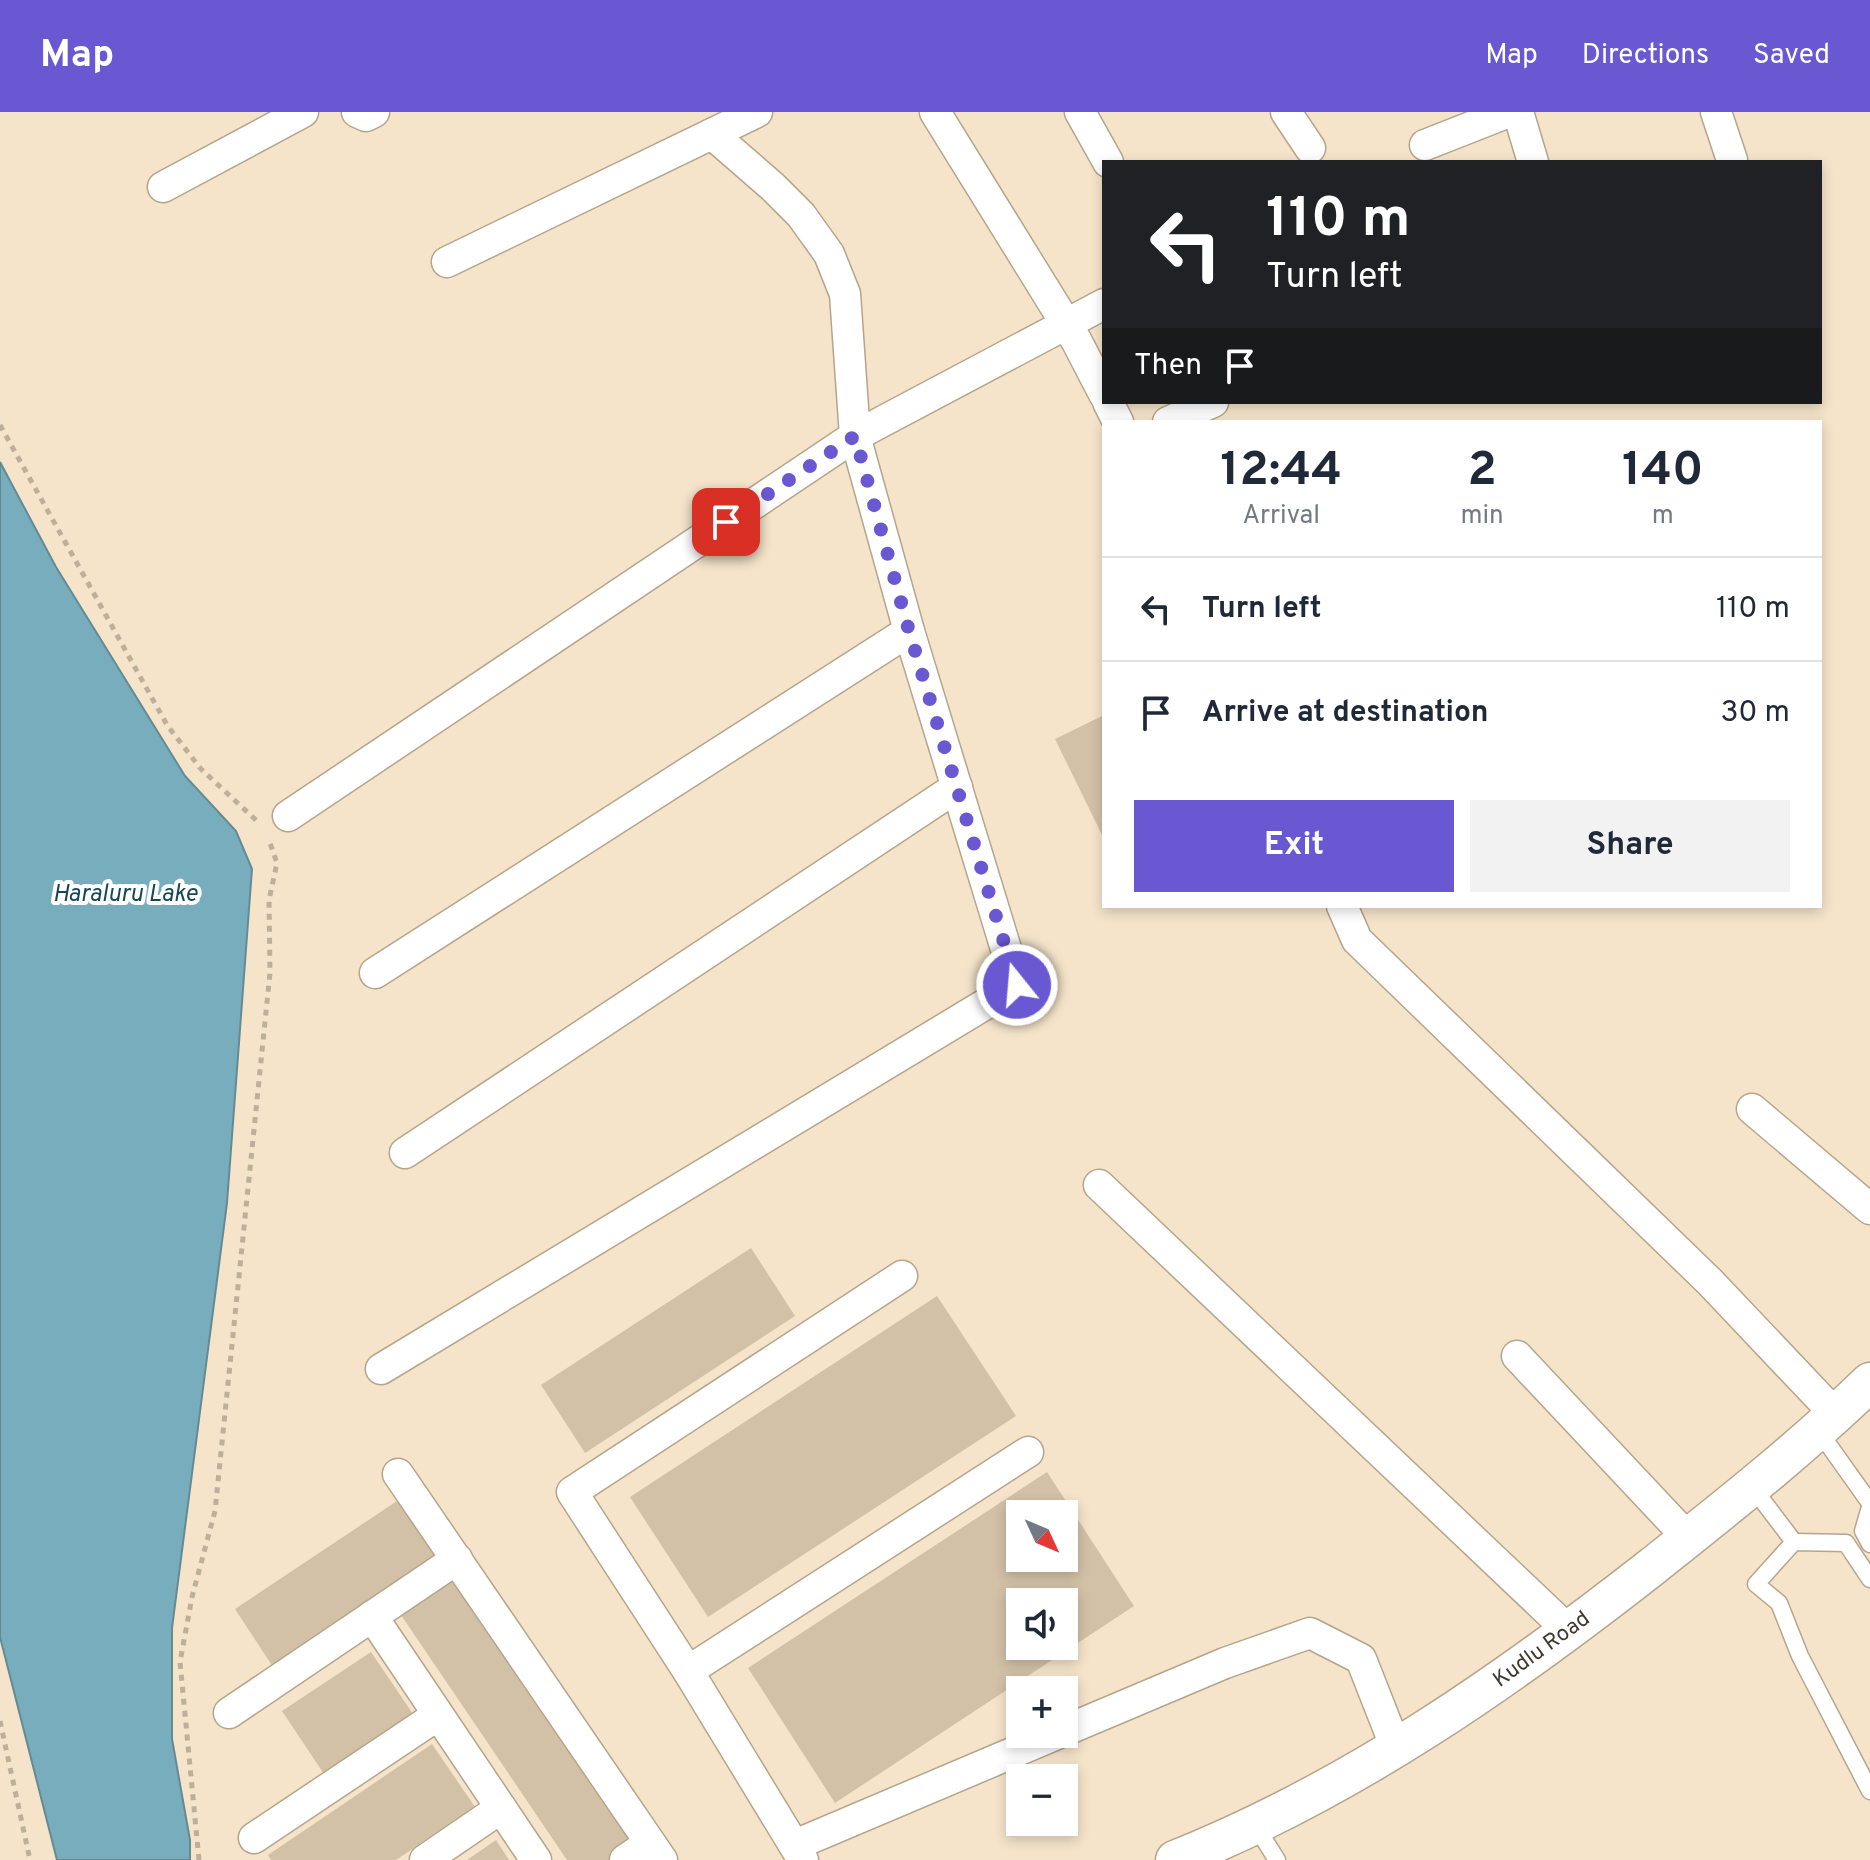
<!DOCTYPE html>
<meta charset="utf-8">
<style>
:root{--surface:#fff;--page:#f2f2f3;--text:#1f2937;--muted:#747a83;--line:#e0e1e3;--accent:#6a58d2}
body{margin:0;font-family:Overpass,sans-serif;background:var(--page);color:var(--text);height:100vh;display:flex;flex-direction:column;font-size:30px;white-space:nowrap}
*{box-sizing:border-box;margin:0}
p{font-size:26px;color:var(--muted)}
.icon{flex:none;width:44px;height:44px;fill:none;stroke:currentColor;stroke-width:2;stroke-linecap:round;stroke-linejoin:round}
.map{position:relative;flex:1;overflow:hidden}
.sheet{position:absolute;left:1102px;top:308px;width:720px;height:488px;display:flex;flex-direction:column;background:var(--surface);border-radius:0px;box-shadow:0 4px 12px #0003}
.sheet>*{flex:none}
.guide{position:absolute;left:1102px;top:48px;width:720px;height:244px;border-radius:0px;box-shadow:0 4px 12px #0003;background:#202124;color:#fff;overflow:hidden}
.needle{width:52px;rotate:134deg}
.buttons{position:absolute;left:1006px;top:1388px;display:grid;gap:16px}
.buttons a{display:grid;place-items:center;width:72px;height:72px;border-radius:0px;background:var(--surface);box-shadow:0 4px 12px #0003;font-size:40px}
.pin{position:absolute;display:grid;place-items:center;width:68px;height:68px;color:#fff;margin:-34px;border-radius:16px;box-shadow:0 4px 12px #0006}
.me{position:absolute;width:88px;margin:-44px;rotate:343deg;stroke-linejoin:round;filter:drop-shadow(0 0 6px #0008)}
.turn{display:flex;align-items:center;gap:28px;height:168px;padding:0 32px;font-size:36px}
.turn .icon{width:104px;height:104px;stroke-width:2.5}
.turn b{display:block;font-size:56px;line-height:68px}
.then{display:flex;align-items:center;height:76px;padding:0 32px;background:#0003;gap:16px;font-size:30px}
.eta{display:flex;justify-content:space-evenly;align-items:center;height:136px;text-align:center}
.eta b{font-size:48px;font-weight:700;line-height:56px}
.action{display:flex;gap:16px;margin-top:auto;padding:16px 32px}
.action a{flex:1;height:92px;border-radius:0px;background:var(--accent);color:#fff;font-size:32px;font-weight:700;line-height:92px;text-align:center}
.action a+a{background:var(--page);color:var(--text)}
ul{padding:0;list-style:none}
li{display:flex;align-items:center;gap:24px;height:104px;padding:0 32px;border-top:2px solid var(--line)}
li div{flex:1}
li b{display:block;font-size:30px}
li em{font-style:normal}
header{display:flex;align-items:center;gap:48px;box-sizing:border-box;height:112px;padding:0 40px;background:var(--accent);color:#fff}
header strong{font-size:38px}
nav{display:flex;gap:44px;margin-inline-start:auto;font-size:28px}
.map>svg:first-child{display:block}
.water{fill:#77adbd;stroke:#668a92;stroke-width:2}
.building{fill:#d2c1a7;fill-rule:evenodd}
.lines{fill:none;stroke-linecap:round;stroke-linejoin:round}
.service-casing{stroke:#b4a58b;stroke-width:19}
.minor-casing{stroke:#b4a58b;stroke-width:33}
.tertiary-casing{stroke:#b4a58b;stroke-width:41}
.path{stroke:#bdaf9a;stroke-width:5;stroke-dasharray:6 6;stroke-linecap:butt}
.service{stroke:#fff;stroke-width:16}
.minor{stroke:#fff;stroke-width:30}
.tertiary{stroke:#fff;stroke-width:38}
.route{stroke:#6a58d2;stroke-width:14;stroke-dasharray:0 25.2}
.labels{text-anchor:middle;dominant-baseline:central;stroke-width:8;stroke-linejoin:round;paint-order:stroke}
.street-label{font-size:22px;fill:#40392f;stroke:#fff}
.water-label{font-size:24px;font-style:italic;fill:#184754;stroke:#fff}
</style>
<header>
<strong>Map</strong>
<nav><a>Map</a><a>Directions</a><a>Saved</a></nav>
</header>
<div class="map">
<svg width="1870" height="1748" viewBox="0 0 1870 1748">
<rect width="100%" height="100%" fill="#f5e4ca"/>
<polygon class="water" points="0,350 56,455 185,664 236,719 252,757 227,1091 172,1516 172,1627 190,1728 190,1748 57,1748 0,1525"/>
<g class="building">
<polygon points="1104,603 1104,727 1055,627"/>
<polygon points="751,1136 795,1204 585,1341 541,1273"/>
<polygon points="937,1184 1016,1304 708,1505 630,1385"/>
<path d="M1047 1360 1134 1494 835 1691 748 1556ZM1020 1402H1064V1446H1020ZM1020 1490H1064V1534H1020Z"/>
<polygon points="400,1387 442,1452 277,1561 235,1497"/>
<polygon points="459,1463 638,1727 608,1748 567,1748 401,1503"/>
<polygon points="371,1540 415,1605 326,1665 282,1599"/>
<polygon points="432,1632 475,1695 396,1748 271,1748 268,1743"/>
<polygon points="496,1728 509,1748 467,1748"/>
</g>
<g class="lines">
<g class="service-casing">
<g id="service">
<polyline points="1818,1318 1870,1391"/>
<polyline points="1753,1376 1794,1430"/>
<polyline points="1870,1395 1863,1419 1870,1432"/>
<polyline points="1870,1467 1846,1431 1794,1430 1756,1472 1779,1491 1800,1544 1870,1679"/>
<polyline points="1255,1713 1277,1748"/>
</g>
</g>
<g class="minor-casing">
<g id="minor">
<polyline points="357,0 366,4 374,0"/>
<polyline points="935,0 1076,228 1104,282"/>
<polyline points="1080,0 1108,50"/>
<polyline points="1286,0 1310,36"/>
<polyline points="1518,0 1533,50"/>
<polyline points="1716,0 1732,48"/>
<polyline points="1425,33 1509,0"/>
<polyline points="163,75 303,0"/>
<polyline points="447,150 757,0"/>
<polyline points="1108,290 1118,310"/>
<polyline points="1168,310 1213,290"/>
<polyline points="288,704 855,324 1104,192"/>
<polyline points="1342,794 1357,828 1710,1170 1836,1303"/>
<polyline points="375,861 909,519"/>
<polyline points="1752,997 1870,1097"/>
<polyline points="405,1041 957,675"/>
<polyline points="1099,1073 1569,1519"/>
<polyline points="1517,1244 1688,1426"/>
<polyline points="381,1257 1017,873 909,519 855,324 845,182 829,142 801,103 773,75 712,22"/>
<polyline points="398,1362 662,1748"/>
<polyline points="372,1504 536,1748"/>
<polyline points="688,1559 1028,1340"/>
<polyline points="229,1601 457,1447"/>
<polyline points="1064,1619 1225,1551 1310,1521 1361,1547 1396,1636"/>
<polyline points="254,1726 438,1603"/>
<polyline points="795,1733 1057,1622"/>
<polyline points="425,1748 501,1696"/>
<polyline points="625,1748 650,1731"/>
<polyline points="803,1748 688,1559 572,1380 902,1164"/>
</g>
</g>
<g class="tertiary-casing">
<path id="tertiary" d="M1175 1748C1350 1678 1505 1570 1653 1454 1727 1395 1802 1336 1870 1270"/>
</g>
<g class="path">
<polyline points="0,313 167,613 201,657 257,709"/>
<polyline points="0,1609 30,1748"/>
<polyline points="199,1748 180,1550 192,1485 215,1399 270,861 269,788 277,751 270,731"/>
</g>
<use href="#service" class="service"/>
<use href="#minor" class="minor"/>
<use href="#tertiary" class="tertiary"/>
</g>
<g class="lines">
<polyline class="route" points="726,410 855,324 909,519 1017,873"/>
</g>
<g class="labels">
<g class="street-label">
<text transform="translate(1542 1538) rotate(-36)">Kudlu Road</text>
</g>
<g class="water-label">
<text x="125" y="783">Haraluru Lake</text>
</g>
</g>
</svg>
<div class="buttons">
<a><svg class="needle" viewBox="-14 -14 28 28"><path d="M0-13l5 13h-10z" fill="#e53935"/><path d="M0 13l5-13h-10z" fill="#747a83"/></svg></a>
<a><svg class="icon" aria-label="sound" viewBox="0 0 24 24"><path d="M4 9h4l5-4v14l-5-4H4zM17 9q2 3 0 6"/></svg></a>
<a>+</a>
<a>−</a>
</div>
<div class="pin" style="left:726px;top:410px;background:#d93025"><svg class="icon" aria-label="arrive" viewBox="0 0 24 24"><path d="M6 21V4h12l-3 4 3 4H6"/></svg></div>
<svg class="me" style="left:1017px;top:873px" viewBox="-20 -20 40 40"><circle r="17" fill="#6a58d2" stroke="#fff" stroke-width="3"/><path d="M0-11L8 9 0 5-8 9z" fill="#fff"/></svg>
<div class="guide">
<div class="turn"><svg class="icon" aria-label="left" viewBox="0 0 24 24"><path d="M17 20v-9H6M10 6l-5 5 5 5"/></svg><div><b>110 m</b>Turn left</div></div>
<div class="then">Then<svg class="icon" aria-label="arrive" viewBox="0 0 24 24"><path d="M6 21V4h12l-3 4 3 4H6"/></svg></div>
</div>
<section class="sheet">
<div class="eta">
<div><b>12:44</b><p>Arrival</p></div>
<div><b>2</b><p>min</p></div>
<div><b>140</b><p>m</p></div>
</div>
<ul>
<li><svg class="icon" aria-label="left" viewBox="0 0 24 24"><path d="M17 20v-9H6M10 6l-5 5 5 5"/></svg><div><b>Turn left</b></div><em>110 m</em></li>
<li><svg class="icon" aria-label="arrive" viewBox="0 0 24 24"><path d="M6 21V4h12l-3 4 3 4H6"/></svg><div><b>Arrive at destination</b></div><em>30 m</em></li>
</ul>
<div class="action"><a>Exit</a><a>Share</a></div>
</section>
</div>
